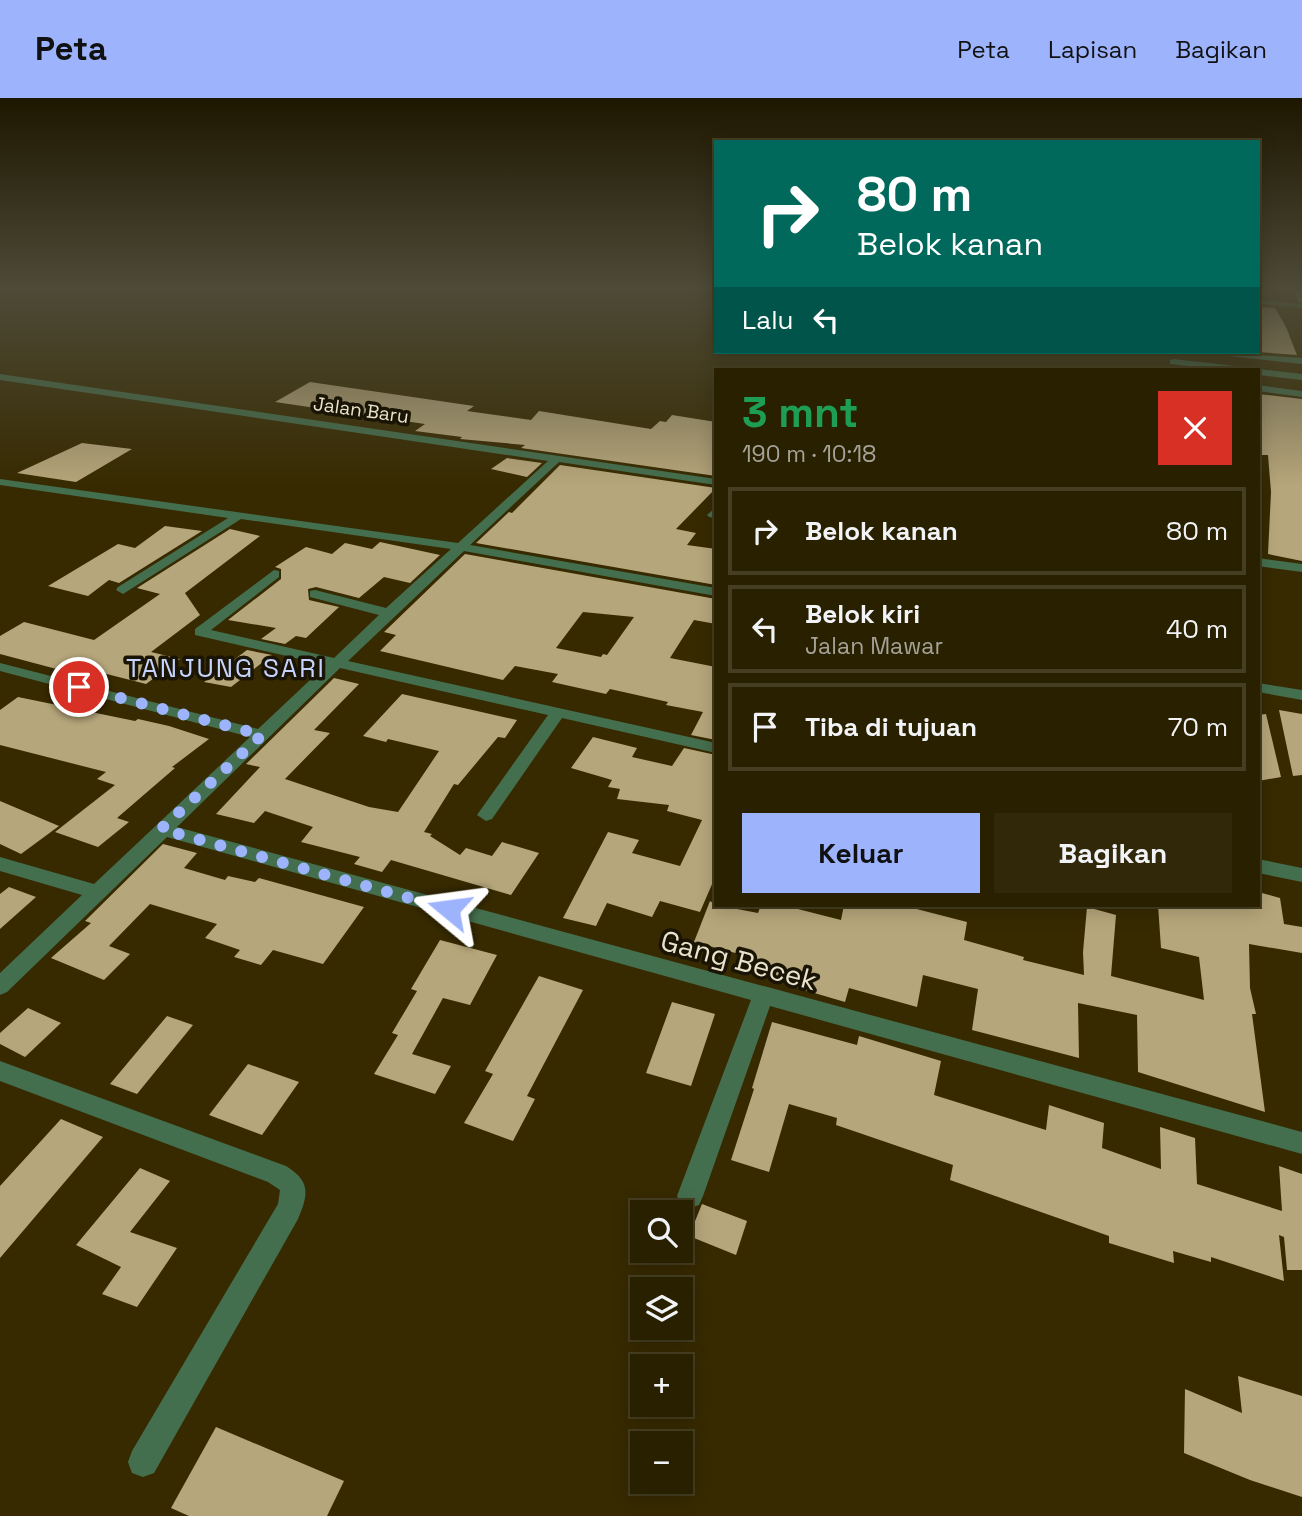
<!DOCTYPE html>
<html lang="id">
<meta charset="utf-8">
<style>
:root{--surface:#292000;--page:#31280a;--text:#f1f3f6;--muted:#a5a399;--line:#453e22;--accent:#9db4fd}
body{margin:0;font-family:"Space Grotesk",sans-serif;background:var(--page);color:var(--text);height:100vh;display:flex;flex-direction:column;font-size:26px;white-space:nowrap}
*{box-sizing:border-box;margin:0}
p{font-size:23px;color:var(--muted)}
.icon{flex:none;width:38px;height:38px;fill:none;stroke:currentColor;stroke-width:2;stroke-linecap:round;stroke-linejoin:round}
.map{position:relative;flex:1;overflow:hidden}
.details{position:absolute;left:714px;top:270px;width:546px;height:539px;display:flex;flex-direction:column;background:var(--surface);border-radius:0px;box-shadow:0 4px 18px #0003,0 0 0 2px var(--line)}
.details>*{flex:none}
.banner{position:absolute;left:714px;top:42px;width:546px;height:214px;border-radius:0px;box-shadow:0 4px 18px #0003,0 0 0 2px var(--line);background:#00695c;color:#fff;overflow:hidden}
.buttons{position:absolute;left:630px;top:1102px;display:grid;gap:14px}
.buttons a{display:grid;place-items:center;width:63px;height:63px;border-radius:0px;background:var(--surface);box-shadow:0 4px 18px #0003,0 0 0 2px var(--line);font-size:35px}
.pin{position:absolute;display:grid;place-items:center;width:60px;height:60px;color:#fff;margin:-30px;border:4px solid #fff;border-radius:50%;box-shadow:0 2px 7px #0007}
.me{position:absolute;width:77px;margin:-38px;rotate:286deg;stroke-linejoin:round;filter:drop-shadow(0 0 5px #0008)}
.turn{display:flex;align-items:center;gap:24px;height:147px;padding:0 28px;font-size:32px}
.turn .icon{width:91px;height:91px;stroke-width:2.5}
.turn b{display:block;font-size:49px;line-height:60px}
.then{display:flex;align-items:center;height:66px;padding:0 28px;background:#0003;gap:14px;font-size:26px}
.round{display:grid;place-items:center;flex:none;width:74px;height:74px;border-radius:0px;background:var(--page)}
.summary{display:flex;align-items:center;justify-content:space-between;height:119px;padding:0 28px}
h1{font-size:42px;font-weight:700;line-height:52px;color:#1e9e55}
.button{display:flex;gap:14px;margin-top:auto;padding:14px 28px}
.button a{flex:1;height:80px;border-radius:0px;background:var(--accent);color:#111;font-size:28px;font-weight:700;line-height:80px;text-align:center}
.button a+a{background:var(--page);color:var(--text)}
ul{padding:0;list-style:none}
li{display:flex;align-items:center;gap:21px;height:88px;margin:0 14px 10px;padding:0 14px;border:4px solid var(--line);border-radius:0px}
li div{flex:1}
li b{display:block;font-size:26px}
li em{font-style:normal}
header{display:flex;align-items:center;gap:42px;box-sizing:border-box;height:98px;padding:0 35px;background:var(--accent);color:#111}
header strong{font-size:33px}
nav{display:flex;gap:38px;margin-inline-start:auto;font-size:24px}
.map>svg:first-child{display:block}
.building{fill:#b6a67b;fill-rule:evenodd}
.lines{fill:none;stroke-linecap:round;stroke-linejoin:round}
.minor{fill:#446f4e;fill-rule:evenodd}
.major{fill:#52b26e;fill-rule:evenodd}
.route{stroke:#9db4fd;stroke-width:12;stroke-dasharray:0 21.6}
.labels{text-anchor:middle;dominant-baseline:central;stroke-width:7;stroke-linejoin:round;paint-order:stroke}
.far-street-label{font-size:19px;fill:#eae2cc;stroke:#191404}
.quarter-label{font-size:26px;letter-spacing:2px;fill:#c5d3fd;stroke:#191404}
.near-street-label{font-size:28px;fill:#eae2cc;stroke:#191404}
</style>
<header>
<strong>Peta</strong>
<nav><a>Peta</a><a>Lapisan</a><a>Bagikan</a></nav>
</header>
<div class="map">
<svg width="1302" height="1418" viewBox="0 0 1302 1418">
<rect width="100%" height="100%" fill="#372a00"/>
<g class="building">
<polygon points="1258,209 1275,210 1286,229 1297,257 1258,254"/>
<polygon points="310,284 474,308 467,313 531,322 539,313 651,331 660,323 666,324 672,317 716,324 716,378 521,350 525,347 460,341 462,339 415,333 425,326 275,304"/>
<polygon points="1258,296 1302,301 1302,463 1268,456 1271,394 1268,357 1262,357 1258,340"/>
<polygon points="82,345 132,351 76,384 17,375"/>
<polygon points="507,360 542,365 527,379 491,371"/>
<polygon points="560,367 716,390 676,431 696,435 687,447 716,451 716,487 476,445 509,414 512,415"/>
<polygon points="165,428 202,433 119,485 109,482 88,498 48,488 118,446 135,450"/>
<polygon points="230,431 260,438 185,495 200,517 151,554 180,561 146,586 87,571 79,577 0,556 0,538 24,524 94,542 160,496 137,490"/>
<polygon points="380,444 440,457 410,485 384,479 359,500 316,489 308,491 309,502 339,509 306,540 296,538 285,546 261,541 276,530 228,522 281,481 281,471 275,469 306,449 332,456 345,445 372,451"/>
<path d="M465 456 716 501V526L694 522 670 560 716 569V642L691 637 703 614 666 607 668 604 610 591 606 596 552 584 558 576 515 568 503 582 380 553 396 537 384 534ZM583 514 634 519 607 557 603 556 601 559 556 550Z"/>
<polygon points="247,552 272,557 231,589 204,584"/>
<polygon points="334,580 359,586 314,632 330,635 285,681 369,709 398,714 439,653 388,641 386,644 363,638 402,596 517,622 505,640 498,639 458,687 454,686 424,734 432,736 430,738 460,757 466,750 492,758 502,744 539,755 511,797 391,762 382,774 354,766 360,759 301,744 313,729 265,713 254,725 216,716 260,669 246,666"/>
<polygon points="18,599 135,623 138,621 169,628 209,641 172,669 175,670 117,720 129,724 98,749 55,734 115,687 97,681 106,674 0,647 0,612"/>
<polygon points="1279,612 1302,616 1302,677 1293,678"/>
<polygon points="1266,616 1281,679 1258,683 1258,617"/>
<polygon points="593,639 637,650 632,659 672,668 684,650 716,657 716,777 700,814 660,803 652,819 607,805 596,828 563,820 608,734 639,742 632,755 680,768 702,722 667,713 669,707 617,701 620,691 608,689 612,682 571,670"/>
<polygon points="0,703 59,728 21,756 0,746"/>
<polygon points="163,746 197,755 184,770 225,782 228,778 255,784 259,780 364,809 323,866 273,852 261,867 234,859 240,852 205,840 217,826 150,806 109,848 130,856 104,882 51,860 91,825 85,823"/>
<polygon points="9,789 36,799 0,831 0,796"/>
<polygon points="1258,794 1280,800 1284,826 1302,829 1302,855 1249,846 1250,890 1256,916 1252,916 1265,1014 1138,974 1137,917 1078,905 1079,960 972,932 978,891 923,877 917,909 849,890 845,904 794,889 795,884 739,868 743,857 694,844 710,803 716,807 758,815 761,807 782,807 841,822 844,807 901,807 967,824 964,842 1024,859 1023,862 1084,877 1083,854 1087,809 1116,817 1111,878 1204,902 1199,859 1161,850 1158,807 1258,807"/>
<polygon points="440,842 497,857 470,907 443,900 412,956 451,968 435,996 374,976 398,937 392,935 417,893 411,891"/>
<polygon points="539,878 583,892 527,998 535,1001 513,1043 464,1025 493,976 485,973"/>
<polygon points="672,904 715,916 691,988 646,975"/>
<polygon points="28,910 61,925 25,959 0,946 0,935"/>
<polygon points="167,918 193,927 137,996 110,986"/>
<polygon points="772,924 857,947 859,938 941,963 934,997 1046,1032 1049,1007 1104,1025 1102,1050 1161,1071 1160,1029 1195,1040 1197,1086 1282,1113 1279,1068 1302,1076 1302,1172 1287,1172 1284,1139 1279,1137 1284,1183 1211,1159 1211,1164 1173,1153 1174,1165 1109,1145 1109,1138 950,1082 953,1067 836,1027 837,1020 789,1006 769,1074 731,1062 754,991 752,990"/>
<polygon points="248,966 299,984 262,1037 209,1017"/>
<polygon points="61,1021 103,1039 0,1160 0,1088"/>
<polygon points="140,1070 170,1083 130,1134 177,1150 137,1209 102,1196 121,1169 76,1147"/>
<polygon points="702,1106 747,1123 736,1157 689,1138"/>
<polygon points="1238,1278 1302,1298 1302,1399 1250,1382 1184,1355 1185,1291 1242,1315"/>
<polygon points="216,1329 344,1383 327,1418 189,1418 171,1410"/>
</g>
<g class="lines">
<g class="minor">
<polygon points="1258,202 1302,206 1302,210 1258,206"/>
<polygon points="1215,254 1302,260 1302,266 1219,257"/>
<polygon points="1173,261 1235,268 1239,271 1214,271 1170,266 1170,262"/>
<polygon points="1258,271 1302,276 1302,282 1258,277"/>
<polygon points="0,276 716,381 716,387 559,364 470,447 716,490 716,498 464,453 348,563 716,645 716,655 562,620 492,721 486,723 477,717 548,617 340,570 177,729 1302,1034 1302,1056 770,908 703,1098 699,1107 690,1110 681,1107 677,1098 751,902 167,739 7,894 0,897 0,875 82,797 0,773 0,759 94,786 250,639 0,573 0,565 258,631 326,567 195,537 195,531 274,472 279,473 279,479 211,532 334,560 379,517 310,499 310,493 315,492 386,510 451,451 241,421 123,496 116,492 118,489 228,420 0,387 0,381 458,445 548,363 0,282"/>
<polygon points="1258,287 1302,293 1302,299 1258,293"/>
<polygon points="716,409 716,420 709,419 707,417"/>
<polygon points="1258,460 1302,466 1302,474 1258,468"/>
<polygon points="1258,585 1302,592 1302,602 1258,594"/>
<polygon points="1258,761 1302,770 1302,784 1258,775"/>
<path d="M0 963 286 1068C310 1083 309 1095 298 1121L154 1375 143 1379 132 1375 128 1364 132 1353 278 1106 280 1092 268 1084 0 983Z"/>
</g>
<polygon class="major" points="1293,190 1301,190 1302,205 1298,203"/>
</g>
<linearGradient id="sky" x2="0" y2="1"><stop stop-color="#1e1700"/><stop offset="0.49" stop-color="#4d4a37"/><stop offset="1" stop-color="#4d4a37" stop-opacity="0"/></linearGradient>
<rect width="1302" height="389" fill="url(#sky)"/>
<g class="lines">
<polyline class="route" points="79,589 262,637 161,731 449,811"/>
</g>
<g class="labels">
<g class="far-street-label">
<text transform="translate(361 312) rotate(8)">Jalan Baru</text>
</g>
<g class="quarter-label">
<text x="226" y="570">TANJUNG SARI</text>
</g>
<g class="near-street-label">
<text transform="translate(739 862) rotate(15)">Gang Becek</text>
</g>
</g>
</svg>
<div class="buttons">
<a><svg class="icon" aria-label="search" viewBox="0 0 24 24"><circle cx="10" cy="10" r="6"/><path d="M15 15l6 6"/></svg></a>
<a><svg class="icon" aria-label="layers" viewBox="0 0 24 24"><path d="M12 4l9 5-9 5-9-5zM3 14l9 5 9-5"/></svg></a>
<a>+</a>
<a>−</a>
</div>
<div class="pin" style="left:79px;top:589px;background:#d93025"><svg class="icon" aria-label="arrive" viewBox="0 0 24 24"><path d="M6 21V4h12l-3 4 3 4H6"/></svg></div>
<svg class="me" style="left:449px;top:811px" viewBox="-20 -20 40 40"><path d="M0-17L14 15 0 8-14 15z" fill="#9db4fd" stroke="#fff" stroke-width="4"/></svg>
<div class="banner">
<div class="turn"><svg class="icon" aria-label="right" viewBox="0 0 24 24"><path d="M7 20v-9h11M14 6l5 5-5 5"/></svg><div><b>80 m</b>Belok kanan</div></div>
<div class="then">Lalu<svg class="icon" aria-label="left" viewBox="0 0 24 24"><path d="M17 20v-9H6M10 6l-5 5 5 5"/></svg></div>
</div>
<section class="details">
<div class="summary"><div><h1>3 mnt</h1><p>190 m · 10:18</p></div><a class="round" style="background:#d93025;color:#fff"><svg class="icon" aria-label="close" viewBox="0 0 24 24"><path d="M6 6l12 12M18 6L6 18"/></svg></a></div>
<ul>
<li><svg class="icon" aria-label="right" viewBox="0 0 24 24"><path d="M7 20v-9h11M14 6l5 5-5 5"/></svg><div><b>Belok kanan</b></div><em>80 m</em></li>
<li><svg class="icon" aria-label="left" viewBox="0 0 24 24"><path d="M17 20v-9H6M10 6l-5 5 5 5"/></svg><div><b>Belok kiri</b><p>Jalan Mawar</p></div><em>40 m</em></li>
<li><svg class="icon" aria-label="arrive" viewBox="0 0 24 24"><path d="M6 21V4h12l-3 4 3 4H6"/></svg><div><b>Tiba di tujuan</b></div><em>70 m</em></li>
</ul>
<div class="button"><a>Keluar</a><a>Bagikan</a></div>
</section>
</div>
